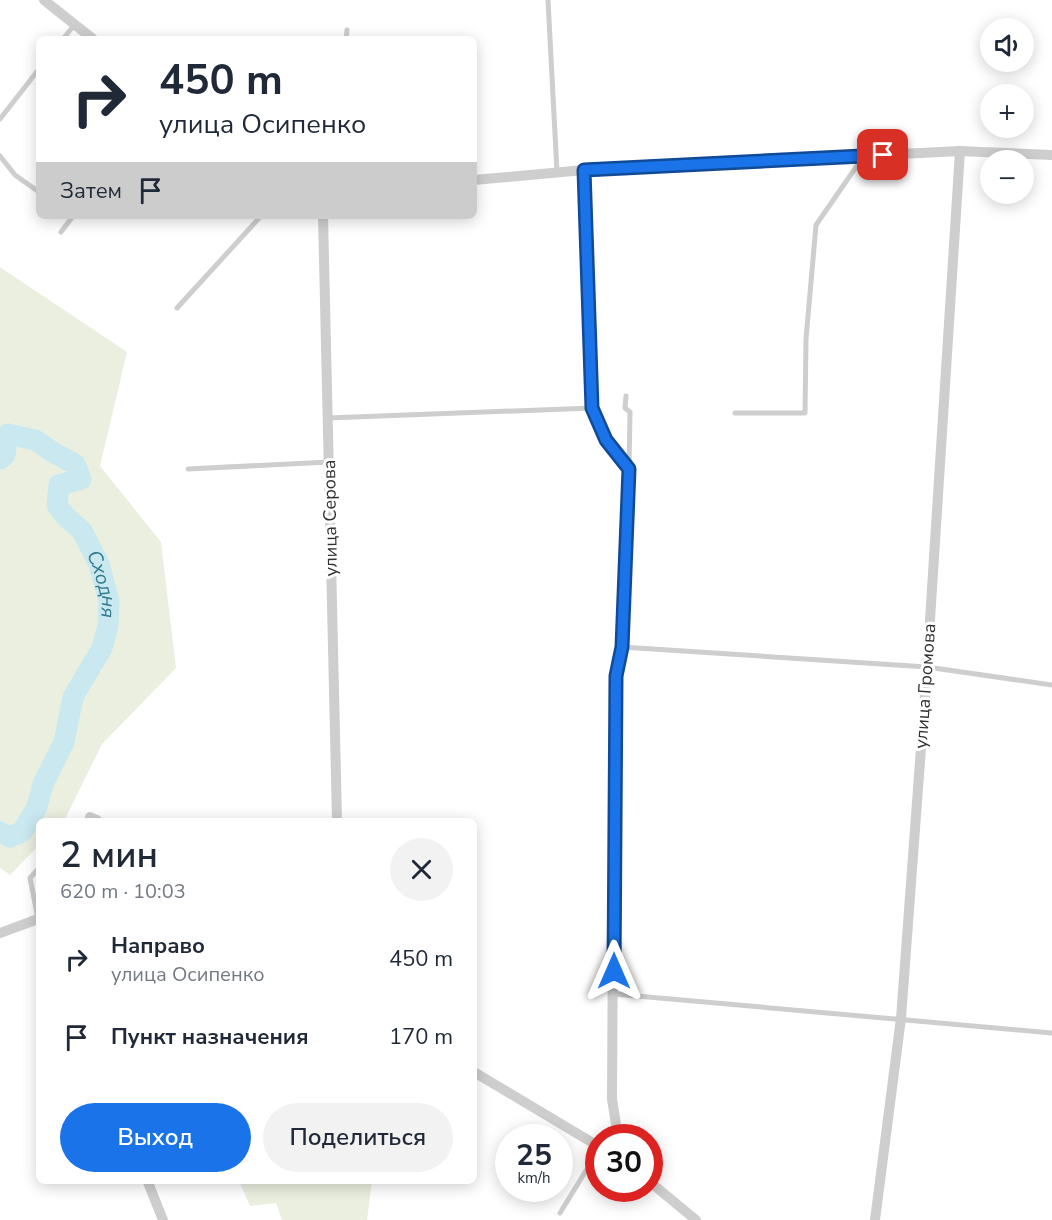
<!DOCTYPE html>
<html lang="ru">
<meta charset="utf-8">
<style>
:root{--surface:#fff;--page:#f2f2f3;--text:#1f2937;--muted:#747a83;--accent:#1a73e8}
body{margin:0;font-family:"Nunito Sans",sans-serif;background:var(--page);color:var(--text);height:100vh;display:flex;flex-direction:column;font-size:22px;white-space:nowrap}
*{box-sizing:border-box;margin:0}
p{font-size:20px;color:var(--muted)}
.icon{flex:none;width:33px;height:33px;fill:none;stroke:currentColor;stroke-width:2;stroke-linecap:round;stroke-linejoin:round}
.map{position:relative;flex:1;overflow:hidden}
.panel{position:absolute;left:36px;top:818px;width:441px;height:366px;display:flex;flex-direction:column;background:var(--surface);border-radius:9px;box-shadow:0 3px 15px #0003}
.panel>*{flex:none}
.hud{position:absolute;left:36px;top:36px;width:441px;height:183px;border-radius:9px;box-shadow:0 3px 15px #0003;background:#fff;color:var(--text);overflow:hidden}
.controls{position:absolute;left:980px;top:18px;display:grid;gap:12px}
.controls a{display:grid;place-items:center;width:54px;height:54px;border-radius:50%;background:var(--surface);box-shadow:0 3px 15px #0003;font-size:30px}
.speed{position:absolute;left:495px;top:1124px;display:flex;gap:12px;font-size:30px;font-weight:700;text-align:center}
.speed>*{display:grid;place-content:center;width:78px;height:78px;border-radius:50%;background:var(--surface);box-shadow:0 3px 15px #0003;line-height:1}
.speed small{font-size:15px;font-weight:400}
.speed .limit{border:9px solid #d22;background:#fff;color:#111}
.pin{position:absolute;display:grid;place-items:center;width:51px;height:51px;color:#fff;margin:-26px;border-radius:12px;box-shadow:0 3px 9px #0006}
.me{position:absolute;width:66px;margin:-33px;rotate:0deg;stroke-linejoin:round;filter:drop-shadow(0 0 4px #0008)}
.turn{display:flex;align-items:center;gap:21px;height:126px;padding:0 24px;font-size:27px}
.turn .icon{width:78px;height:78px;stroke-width:2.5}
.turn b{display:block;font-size:42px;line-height:51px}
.then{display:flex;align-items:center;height:57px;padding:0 24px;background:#0003;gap:12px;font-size:22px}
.round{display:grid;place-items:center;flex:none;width:63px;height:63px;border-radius:32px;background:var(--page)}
.overview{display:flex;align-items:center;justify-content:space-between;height:102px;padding:0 24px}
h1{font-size:36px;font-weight:600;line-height:45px}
.button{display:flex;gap:12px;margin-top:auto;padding:12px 24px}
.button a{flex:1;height:69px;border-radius:36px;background:var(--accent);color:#fff;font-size:24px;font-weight:600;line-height:69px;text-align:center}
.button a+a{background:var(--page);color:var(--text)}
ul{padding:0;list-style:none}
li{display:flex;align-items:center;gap:18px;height:78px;padding:0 24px}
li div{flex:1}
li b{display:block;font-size:22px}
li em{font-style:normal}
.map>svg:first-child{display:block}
.green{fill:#eaefdf}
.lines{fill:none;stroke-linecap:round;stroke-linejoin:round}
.river{stroke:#cae8f0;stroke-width:21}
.service{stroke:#cecece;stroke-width:5}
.minor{stroke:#cecece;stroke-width:10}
.route-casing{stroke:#114b97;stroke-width:15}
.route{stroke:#1a73e8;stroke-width:10}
.labels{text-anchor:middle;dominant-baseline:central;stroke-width:6;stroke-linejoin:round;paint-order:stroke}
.street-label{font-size:18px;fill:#313131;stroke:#fff}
.water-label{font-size:20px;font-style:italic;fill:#337c8d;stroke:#fff}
</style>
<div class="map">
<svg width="1052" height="1220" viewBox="0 0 1052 1220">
<rect width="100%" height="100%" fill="#fff"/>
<g class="green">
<polygon points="0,267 127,352 100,466 161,542 176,668 102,744 65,819 39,820 39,845 10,875 0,868"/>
<polygon points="239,1181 372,1181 367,1220 282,1220 276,1203 250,1206"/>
</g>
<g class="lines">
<path class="river" id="s1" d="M0 459 5 455 8 434 35 440 51 451 75 464 81 479 59 485 57 505 66 517 82 531 99 564 109 601 108 626 102 648 73 697 64 742 43 784 37 807 22 832 10 837 0 832"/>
<g class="service">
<polyline points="548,0 557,172"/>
<polyline points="63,39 75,24"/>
<polyline points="346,39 347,30"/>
<polyline points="0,119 39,69"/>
<polyline points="0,156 15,175 39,192"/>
<polyline points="61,232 73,216"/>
<polyline points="177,308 261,216"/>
<polyline points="626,396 625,408 630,412 629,467"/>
<polyline points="735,413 805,413 806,339 816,225 863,157"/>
<polyline points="328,418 592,408"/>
<polyline points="188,469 329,462"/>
<polyline points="622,647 927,667 1052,685"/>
<polyline points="38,919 30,878 39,868"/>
<polyline points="614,994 1052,1033"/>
<polyline points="560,1213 598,1151"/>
</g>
<g class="minor">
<polyline points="44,0 93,39"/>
<polyline points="584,170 592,408 606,440 629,469 622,647 616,676 614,749 612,1099 618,1137"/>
<polyline points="474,180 584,170 960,151 1052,155"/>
<polyline points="323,216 337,820"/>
<polyline points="90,817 97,820"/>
<polyline points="0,933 38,919 39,921"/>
<polyline points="474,1072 598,1146"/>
<polyline points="147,1180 163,1220"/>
<polyline points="650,1182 696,1220"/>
<polyline points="875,1220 901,1018 927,667 960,151"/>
</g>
</g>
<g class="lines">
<g class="route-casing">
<polyline id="route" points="614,971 616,676 622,647 629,469 606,440 592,408 584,170 883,155"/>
</g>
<use href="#route" class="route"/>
</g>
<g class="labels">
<g class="street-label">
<text transform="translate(330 518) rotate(-91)">улица Серова</text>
<text transform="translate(925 686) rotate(-86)">улица Громова</text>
</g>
<g class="water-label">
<text stroke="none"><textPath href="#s1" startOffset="255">Сходня</textPath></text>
</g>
</g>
</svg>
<div class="controls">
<a><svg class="icon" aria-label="sound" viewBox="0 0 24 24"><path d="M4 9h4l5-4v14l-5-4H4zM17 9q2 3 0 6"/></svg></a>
<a>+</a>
<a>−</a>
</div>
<div class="speed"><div>25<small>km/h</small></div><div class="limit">30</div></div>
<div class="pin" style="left:883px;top:155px;background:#d93025"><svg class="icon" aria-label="arrive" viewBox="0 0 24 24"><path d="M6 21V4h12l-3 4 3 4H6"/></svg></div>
<svg class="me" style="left:614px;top:971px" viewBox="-20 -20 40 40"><path d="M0-17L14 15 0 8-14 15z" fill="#1a73e8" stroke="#fff" stroke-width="4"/></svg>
<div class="hud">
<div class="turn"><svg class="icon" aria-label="right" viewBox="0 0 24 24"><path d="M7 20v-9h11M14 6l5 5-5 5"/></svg><div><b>450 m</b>улица Осипенко</div></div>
<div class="then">Затем<svg class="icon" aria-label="arrive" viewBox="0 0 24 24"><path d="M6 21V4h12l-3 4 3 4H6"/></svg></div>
</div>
<section class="panel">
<div class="overview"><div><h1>2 мин</h1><p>620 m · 10:03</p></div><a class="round"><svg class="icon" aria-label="close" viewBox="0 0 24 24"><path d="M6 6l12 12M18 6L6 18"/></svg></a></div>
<ul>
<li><svg class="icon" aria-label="right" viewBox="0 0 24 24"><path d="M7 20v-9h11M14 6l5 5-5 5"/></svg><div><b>Направо</b><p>улица Осипенко</p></div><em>450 m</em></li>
<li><svg class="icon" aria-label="arrive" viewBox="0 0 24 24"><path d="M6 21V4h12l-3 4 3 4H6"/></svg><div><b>Пункт назначения</b></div><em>170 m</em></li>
</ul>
<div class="button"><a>Выход</a><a>Поделиться</a></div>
</section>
</div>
